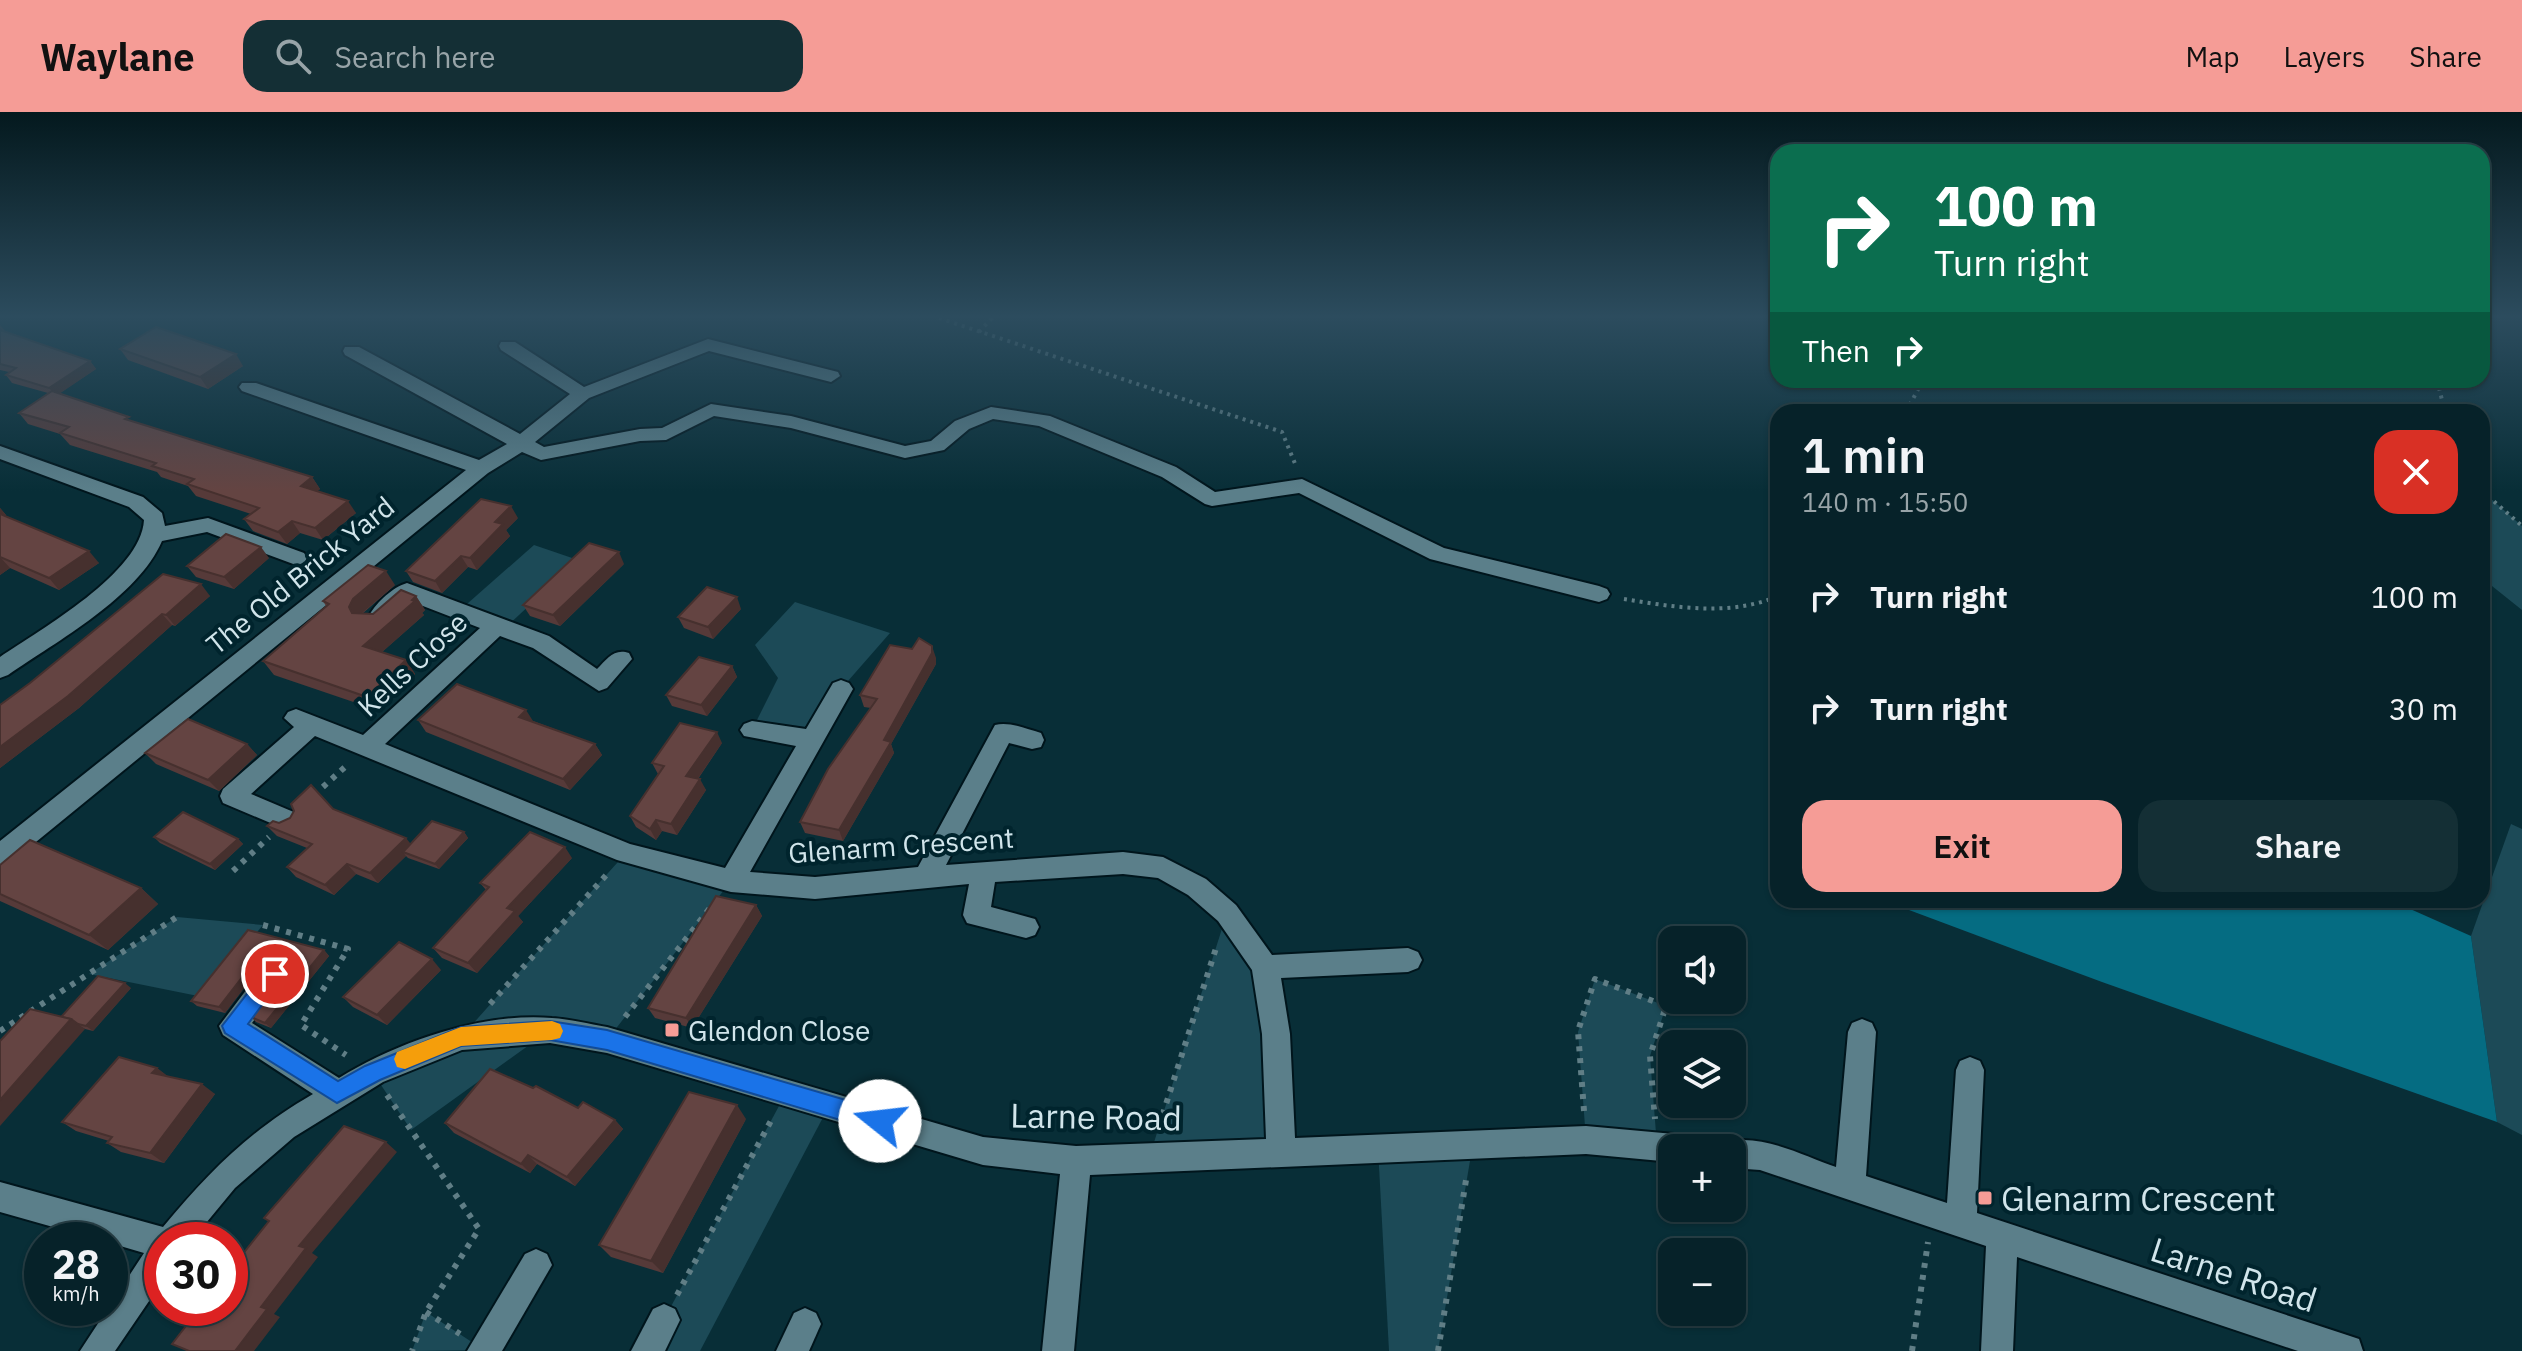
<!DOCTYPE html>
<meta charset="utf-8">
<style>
:root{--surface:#062229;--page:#142f35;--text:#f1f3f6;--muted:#98a4a8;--line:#273f46;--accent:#f59c96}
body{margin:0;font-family:"IBM Plex Sans",sans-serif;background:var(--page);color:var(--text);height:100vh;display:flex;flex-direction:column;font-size:30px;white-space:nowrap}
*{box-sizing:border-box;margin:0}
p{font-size:26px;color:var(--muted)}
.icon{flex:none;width:44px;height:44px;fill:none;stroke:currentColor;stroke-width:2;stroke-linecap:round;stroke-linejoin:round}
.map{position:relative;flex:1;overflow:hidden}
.side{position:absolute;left:1770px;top:292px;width:720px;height:504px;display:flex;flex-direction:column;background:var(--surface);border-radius:24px;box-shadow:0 2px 6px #0004,0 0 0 2px var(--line)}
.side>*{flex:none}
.banner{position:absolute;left:1770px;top:32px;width:720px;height:244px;border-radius:24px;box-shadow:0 2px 6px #0004,0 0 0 2px var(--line);background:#0b6e4f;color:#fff;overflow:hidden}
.tools{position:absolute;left:1658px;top:814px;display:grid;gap:16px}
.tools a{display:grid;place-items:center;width:88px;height:88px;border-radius:16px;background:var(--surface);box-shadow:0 2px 6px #0004,0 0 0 2px var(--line);font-size:40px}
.speed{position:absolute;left:24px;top:1110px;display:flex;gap:16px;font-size:40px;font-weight:700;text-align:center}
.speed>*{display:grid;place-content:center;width:104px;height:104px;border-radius:50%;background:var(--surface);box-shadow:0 2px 6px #0004,0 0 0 2px var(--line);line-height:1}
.speed small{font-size:20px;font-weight:400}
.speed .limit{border:12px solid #d22;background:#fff;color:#111}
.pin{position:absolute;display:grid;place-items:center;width:68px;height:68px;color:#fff;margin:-34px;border:4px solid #fff;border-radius:50%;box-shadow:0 2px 8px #0007}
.me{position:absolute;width:88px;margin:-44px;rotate:286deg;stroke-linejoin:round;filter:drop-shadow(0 0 6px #0008)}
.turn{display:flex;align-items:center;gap:28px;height:168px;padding:0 32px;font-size:36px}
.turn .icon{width:104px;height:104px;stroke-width:2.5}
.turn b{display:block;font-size:56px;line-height:68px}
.then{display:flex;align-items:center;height:76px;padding:0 32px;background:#0003;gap:16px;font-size:30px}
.round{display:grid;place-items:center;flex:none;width:84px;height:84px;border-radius:24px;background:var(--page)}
.headline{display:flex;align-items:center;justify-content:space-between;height:136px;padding:0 32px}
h1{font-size:48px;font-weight:600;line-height:60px}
.cta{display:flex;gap:16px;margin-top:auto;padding:16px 32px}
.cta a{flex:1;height:92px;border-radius:24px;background:var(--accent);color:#111;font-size:32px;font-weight:600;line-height:92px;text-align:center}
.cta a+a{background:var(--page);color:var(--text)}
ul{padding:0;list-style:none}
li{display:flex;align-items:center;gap:24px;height:112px;padding:0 32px}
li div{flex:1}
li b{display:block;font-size:30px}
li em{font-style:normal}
header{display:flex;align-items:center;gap:48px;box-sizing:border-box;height:112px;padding:0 40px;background:var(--accent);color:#111}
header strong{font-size:38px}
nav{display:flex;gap:44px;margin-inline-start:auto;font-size:28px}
.search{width:560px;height:72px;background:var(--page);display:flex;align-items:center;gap:20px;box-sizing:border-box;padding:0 28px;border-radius:24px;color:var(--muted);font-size:30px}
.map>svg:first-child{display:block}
.green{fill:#1c4a57}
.water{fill:#056c82}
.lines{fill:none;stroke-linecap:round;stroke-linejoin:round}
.minor-casing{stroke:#00151c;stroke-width:4}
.path-far1{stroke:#607e86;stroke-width:4;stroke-dasharray:3 5;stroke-linecap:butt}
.path{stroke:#607e86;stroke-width:6;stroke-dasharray:5 7;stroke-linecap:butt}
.minor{fill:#5b7f8a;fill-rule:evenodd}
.wall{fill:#563a39}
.shaded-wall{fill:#46302e}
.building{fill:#644442;stroke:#46302e;stroke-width:2}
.route{fill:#1a73e8;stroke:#114b97;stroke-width:2}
.slow{fill:#f59e0b}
.poi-dot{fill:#f59c96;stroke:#00242d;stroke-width:3}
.labels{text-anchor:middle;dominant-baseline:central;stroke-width:8;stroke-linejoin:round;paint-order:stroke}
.street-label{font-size:28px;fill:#d1e5eb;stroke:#00242d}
.poi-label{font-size:28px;fill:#d1e5eb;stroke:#00242d;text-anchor:start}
.near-street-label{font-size:34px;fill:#d1e5eb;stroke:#00242d}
.near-poi-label{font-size:34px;fill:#d1e5eb;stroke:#00242d;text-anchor:start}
</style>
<header>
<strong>Waylane</strong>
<div class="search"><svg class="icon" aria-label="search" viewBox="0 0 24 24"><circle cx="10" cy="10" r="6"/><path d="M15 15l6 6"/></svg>Search here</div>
<nav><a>Map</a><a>Layers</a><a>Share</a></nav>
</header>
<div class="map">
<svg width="2522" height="1239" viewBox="0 0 2522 1239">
<rect width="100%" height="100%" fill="#082e37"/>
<g class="green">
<polygon points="2482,379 2522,414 2522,498 2482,466"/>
<polygon points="534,433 578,448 505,516 459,499"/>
<polygon points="795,490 890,521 841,577 812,627 752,618 778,566 755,533"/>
<polygon points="2511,712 2522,717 2522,1023 2497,1010 2471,824"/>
<polygon points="626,741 731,769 607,928 550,918 411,1018 373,961 461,925"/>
<polygon points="1227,801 1265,855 1281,1040 1149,1046"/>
<polygon points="177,805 263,813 203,885 89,862"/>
<polygon points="1595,867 1666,894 1650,944 1657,1034 1586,1028 1578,920"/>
<polygon points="786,981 829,994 700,1239 647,1239"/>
<polygon points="1473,1031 1438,1239 1389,1239 1378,1036"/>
<polygon points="426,1200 484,1238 412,1239"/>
</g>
<polygon class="water" points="1891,788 2390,788 2471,824 2497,1010 2102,870 1909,798"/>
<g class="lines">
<g class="minor-casing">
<g id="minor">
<polygon points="708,227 838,260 840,264 831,270 709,239 589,286 535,330 544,335 640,317 662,316 711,292 791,304 905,334 931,329 955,309 991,295 1050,304 1176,355 1215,380 1302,367 1444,436 1599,474 1607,477 1610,482 1607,487 1599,490 1430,447 1299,381 1212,394 1205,392 1162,365 1039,314 993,307 969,317 944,338 905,346 791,316 714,304 666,328 640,329 541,348 522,340 488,361 9,752 0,755 0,729 466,358 242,279 239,275 242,271 256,271 479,348 507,332 345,243 343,239 345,235 359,235 520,322 570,282 501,238 499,234 501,230 515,230 584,275"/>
<path d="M0 334 143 385 162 401 165 414 208 406 304 441 307 446 304 451 296 453 207 420 162 429C138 485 57 529 8 563L0 566V545C41 517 141 461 144 408L129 395 0 347Z"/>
<path d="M407 471 549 524 597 557C607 547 614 536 629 541L632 547 607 576 599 579 533 536 500 524 385 632 630 732 725 756 796 634 744 624 740 618 744 612 752 609 806 617 833 571 841 568 849 571 853 577 750 760 815 765 918 755 995 613C1009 609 1026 617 1041 621L1044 628 1041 635 1032 637 1009 631 946 753 1123 740 1163 745 1206 767 1236 793 1272 843 1408 836 1418 840 1422 848 1418 856 1408 860 1281 866 1290 922 1295 1026 1586 1014 1674 1022 1685 1026 1689 1036H1672V1050L1586 1042 1090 1063 1074 1239H1042L1060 1062 983 1053 607 941 550 931 462 938 383 970 294 1025 235 1076 192 1128H162V1170L115 1239H80L144 1141 110 1131V1128H99L0 1100V1070L163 1115C211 1058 248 1020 313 982L223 923 219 914 265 853 275 850 285 853 289 862 252 911 339 966C398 930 482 900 552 906 570 907 589 912 607 915L983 1025 1076 1034 1266 1027 1262 922 1252 858 1218 809 1188 783 1158 766 1123 762 995 770 991 795 1035 807 1039 815 1035 823 1026 826 967 811 963 803 969 772 815 787 731 780 617 748 315 624 251 682 296 701 300 708 296 715 287 718 223 691 220 684 223 677 294 615 284 606 288 600 296 597 363 623 480 516 410 489 389 508H373L370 502C377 490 393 475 407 471Z"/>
<path d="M1862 907 1872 911 1876 920 1866 1064 1947 1091 1956 958 1960 949 1970 945 1980 949 1984 958 1977 1101 2347 1223 2359 1227 2363 1239H2298L2017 1145 2013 1239H1981L1986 1134 1760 1058 1732 1056V1036H1720L1721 1032C1756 1018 1803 1044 1836 1055L1848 920 1852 911Z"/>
<polygon points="536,1137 547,1142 552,1153 502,1239 467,1239 525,1142"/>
<polygon points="664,1192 675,1197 680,1208 665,1239 631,1239 653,1197"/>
<polygon points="805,1196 816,1201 821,1212 809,1239 776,1239 794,1201"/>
</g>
</g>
<g class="path-far1">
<polyline points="939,206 1282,320 1296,354"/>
<polyline points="979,220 992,206"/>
<polyline points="2437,268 2445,300"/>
<polyline points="1906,300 1923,268"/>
<polyline points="2482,379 2522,414"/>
<path d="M1624 487C1674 495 1730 505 1778 484"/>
</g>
<g class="path">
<polyline points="314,683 345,655"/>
<polyline points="233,759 269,725"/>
<polyline points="263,813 348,837 301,913 346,943"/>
<polyline points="490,892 609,760"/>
<polyline points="625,905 710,796"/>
<polyline points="0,919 177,805"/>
<polyline points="387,983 479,1117 426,1200 412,1239"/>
<polyline points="1584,999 1578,919 1595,867 1666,894 1650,944 1655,1007"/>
<polyline points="1159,1014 1217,833"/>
<polyline points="677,1183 773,1005"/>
<polyline points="426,1200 460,1222"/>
<polyline points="1438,1239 1467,1062"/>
<polyline points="1912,1239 1928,1130"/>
</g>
<use href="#minor" class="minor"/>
</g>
<g class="wall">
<polygon points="0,213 6,220 90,249 96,257 60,281 133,310 312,365 320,377 317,379 356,401 323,428 300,421 287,432 253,419 244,407 251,402 196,384 188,374 161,365 157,360 70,333 60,322 28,312 19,301 48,281 12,271 6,263 9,260 0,258"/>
<polygon points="120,237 243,254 208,277 128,248"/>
<polygon points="0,396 6,403 5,404 99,451 59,478 10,456 0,463"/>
<polygon points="518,406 506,418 510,424 477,458 468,455 442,481 413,470 406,459"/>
<polygon points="269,446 234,477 196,465 187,454"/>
<polygon points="624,452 560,514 530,504 523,493"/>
<polygon points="163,462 210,484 175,514 172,513 79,596 0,656 0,593 30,571"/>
<polygon points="395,473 362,502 373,502 416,484 425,498 422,501 424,503 382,540 406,548 415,562 377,598 274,563 263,549 326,494 323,489"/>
<polygon points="741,497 713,527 684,516 678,505"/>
<polygon points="912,537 936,546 936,552 891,632 894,641 843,729 805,721 800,710 871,596 864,595 860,583"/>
<polygon points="732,554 737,565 707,604 672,594 666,583"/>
<polygon points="418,608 533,609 595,632 602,643 570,678 426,620"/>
<polygon points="722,631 698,667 706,678 677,723 662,719 656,728 636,715 630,704 658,662 652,651"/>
<polygon points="247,632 257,643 219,679 156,652 145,641"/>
<polygon points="279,711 411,732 464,720 468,726 439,757 408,746 406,744 378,771 356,762 334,783 296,765 287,755 307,736 277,724 267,714"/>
<polygon points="154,725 238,727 243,732 215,758 160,731"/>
<polygon points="572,746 518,804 523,810 477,861 442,846 433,836 486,778 480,771"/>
<polygon points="0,753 141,776 158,792 108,838 0,789"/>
<polygon points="756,793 762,804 692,916 655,906 648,896"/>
<polygon points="248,818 324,838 329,844 271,916 256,910 251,905 286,856 283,849 276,847 263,851 225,901 197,894 191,889"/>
<polygon points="441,858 387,913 353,895 343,885"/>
<polygon points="131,876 93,919 85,917 61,905"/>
<polygon points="157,956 168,965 215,982 164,1051 121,1040 107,1031 109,1029 76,1019 62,1010"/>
<polygon points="578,996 615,1008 623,1017 575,1074 537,1052 530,1061 454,1021 445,1011"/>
<polygon points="746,1007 663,1161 611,1145 599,1133"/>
</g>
<g class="shaded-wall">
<polygon points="236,242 243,254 208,277 200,265"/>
<polygon points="90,249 96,257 56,284 49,276"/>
<polygon points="312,365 320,377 309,386 301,374"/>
<polygon points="348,389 356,401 323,428 315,416"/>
<polygon points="511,394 518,406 506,418 510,424 477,458 470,446 495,410"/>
<polygon points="0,396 6,403 0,407"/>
<polygon points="292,409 300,421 287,432 278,420"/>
<polygon points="261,435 269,446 234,477 224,465"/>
<polygon points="89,439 99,451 59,478 49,466"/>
<polygon points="619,440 624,452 560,514 553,503"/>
<polygon points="461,444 468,455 442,481 435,469"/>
<polygon points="0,445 10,456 0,463"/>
<polygon points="386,459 395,473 362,501 359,509 349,495 353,487"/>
<polygon points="201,472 210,484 175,514 166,503"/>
<polygon points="416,484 425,498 422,501 424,503 373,548 363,534"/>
<polygon points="737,485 741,497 713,527 708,515"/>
<polygon points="162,502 172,513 79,596 0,656 0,635"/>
<polygon points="932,534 936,546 936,552 891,632 894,641 843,729 839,718"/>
<polygon points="406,548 415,562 377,598 367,585"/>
<polygon points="732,554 737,565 707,604 701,593"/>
<polygon points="526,598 533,609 526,616 519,605"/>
<polygon points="717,620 722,631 692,675 686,664"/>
<polygon points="247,632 257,643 219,679 208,668"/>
<polygon points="595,632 602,643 570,678 563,667"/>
<polygon points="700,667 706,678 677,723 671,712"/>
<polygon points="656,708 662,719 656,728 650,717"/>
<polygon points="464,720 468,726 439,757 435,752"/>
<polygon points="406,726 414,736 403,740 406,744 378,771 370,761"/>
<polygon points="238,727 243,732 215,758 210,752"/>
<polygon points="565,735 572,746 518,804 523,810 477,861 468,851 507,796"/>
<polygon points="347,752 356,762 334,783 325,773"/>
<polygon points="141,776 158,792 108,838 89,823"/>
<polygon points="756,793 762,804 692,916 686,906"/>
<polygon points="324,838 329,844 271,916 265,911"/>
<polygon points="270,842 276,847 263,851 225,901 219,895 257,846"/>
<polygon points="432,847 441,858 387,913 377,903"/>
<polygon points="125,871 131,876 93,919 86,914"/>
<polygon points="71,907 85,917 0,1014 0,988"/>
<polygon points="157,956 169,965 152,961"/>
<polygon points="202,972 215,982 164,1051 150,1041"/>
<polygon points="737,993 746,1007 663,1161 651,1149"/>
<polygon points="615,1008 623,1017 575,1074 567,1065"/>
<polygon points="386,1030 397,1040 312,1141 318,1145 274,1202 280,1205 254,1239 235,1239 261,1195 299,1134"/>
<polygon points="528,1043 537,1052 530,1061 521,1052"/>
</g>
<g class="building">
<polygon points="156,215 236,242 200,265 120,237"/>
<polygon points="0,218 90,249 49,276 6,263 16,256 0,252"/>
<polygon points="52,279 129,305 125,307 312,365 301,374 348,389 315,416 292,409 278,420 244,407 259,396 187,372 194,367 152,354 156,351 60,321 69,315 19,301"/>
<polygon points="481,387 511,394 495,410 503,412 470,446 461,444 435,469 406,459"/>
<polygon points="0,402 89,439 49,466 0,445"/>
<polygon points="226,422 261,435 224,465 187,454"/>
<polygon points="589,431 619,440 553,503 523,493"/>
<polygon points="368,453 386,459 353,487 349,495 352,501 373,502 401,478 416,484 412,488 415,489 363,534 406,548 367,585 263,549 329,492 323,489"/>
<polygon points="163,462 201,472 166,503 162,502 68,584 0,635 0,593 30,571"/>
<polygon points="707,475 737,485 708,515 678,505"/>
<polygon points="919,526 932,534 932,541 884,628 891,630 839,718 800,710 828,657 877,587 860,583 890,533 912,537"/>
<polygon points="699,545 732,554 701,593 666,583"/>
<polygon points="457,572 526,598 519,605 595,632 563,667 418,608"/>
<polygon points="188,607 247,632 208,668 145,641"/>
<polygon points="680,611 717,620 686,664 700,667 671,712 656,708 650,717 630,704 664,654 652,651"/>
<polygon points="311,673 333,697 406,726 370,761 347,752 325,773 287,755 312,732 267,714 273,709 279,711 290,706 294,699 291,692"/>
<polygon points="183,700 238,727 210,752 154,725"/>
<polygon points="432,709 464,720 435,752 403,740"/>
<polygon points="530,720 565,735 507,796 515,799 468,851 433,836 489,775 480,771"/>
<polygon points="30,728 141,776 89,823 0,782 0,753"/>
<polygon points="716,784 756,793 686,906 648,896"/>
<polygon points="248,818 324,838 265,911 251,905 286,856 280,845 270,842 257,846 219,895 191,889"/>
<polygon points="399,830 432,847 377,903 343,885"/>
<polygon points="98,864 125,871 86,914 78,912 71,907 61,905"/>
<polygon points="30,897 71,907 0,988 0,929"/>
<polygon points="119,945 157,956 152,961 202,972 150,1041 107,1031 112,1025 62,1010"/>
<polygon points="490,957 533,976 536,974 578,996 583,990 615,1008 567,1065 528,1043 521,1052 445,1011"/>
<polygon points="689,980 737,993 651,1149 599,1133"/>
<polygon points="344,1014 386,1030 299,1134 306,1136 261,1195 267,1197 235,1239 189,1239 172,1232 200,1196 230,1196 230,1158 269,1109 264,1106"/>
</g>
<linearGradient id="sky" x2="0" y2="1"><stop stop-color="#04191e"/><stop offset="0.54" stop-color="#2c4c5e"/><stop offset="1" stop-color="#2c4c5e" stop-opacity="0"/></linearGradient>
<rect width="2522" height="379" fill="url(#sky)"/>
<polygon class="route" points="275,853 282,856 285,862 248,912 338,969 365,954 461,915 550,909 607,918 880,998 888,1002 891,1009 888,1016 880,1020 607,938 550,928 461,934 380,968 337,991 225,921 222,914 267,856"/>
<polygon class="slow" points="552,909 560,912 563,919 560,926 552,928 461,934 405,957 397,955 394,947 397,940 461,915"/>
<g class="poi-dot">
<rect x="664" y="910" width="16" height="16" rx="4"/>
<rect x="1977" y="1078" width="16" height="16" rx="4"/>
</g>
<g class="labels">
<g class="street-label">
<text transform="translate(300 463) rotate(-39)">The Old Brick Yard</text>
<text transform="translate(412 552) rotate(-43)">Kells Close</text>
<text transform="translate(901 733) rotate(-4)">Glenarm Crescent</text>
</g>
<g class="poi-label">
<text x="688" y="918">Glendon Close</text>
</g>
<g class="near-street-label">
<text transform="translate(1096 1004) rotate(1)">Larne Road</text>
<text transform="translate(2234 1162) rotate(18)">Larne Road</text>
</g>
<g class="near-poi-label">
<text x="2001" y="1086">Glenarm Crescent</text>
</g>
</g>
</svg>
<div class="tools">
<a><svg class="icon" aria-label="sound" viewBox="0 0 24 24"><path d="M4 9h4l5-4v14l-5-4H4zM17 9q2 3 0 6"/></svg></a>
<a><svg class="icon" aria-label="layers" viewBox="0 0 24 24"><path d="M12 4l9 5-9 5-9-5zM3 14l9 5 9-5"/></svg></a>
<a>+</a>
<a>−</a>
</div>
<div class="speed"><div>28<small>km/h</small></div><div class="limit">30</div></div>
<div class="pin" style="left:275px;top:862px;background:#d93025"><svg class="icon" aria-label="arrive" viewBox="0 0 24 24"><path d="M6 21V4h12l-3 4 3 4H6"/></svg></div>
<svg class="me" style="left:880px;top:1009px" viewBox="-20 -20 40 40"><circle r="19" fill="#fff"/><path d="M0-13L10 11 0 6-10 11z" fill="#1a73e8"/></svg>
<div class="banner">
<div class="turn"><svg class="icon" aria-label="right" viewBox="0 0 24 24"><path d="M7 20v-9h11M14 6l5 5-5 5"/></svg><div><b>100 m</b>Turn right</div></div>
<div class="then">Then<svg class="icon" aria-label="right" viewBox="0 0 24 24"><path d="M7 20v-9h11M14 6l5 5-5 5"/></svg></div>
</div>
<section class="side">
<div class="headline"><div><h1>1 min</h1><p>140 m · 15:50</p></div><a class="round" style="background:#d93025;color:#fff"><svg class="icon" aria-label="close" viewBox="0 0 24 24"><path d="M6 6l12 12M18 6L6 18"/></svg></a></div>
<ul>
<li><svg class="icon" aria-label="right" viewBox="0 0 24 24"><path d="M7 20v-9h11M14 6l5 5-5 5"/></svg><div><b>Turn right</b></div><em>100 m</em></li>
<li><svg class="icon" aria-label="right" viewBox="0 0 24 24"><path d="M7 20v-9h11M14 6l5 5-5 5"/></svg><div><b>Turn right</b></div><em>30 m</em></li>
</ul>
<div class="cta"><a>Exit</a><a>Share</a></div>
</section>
</div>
